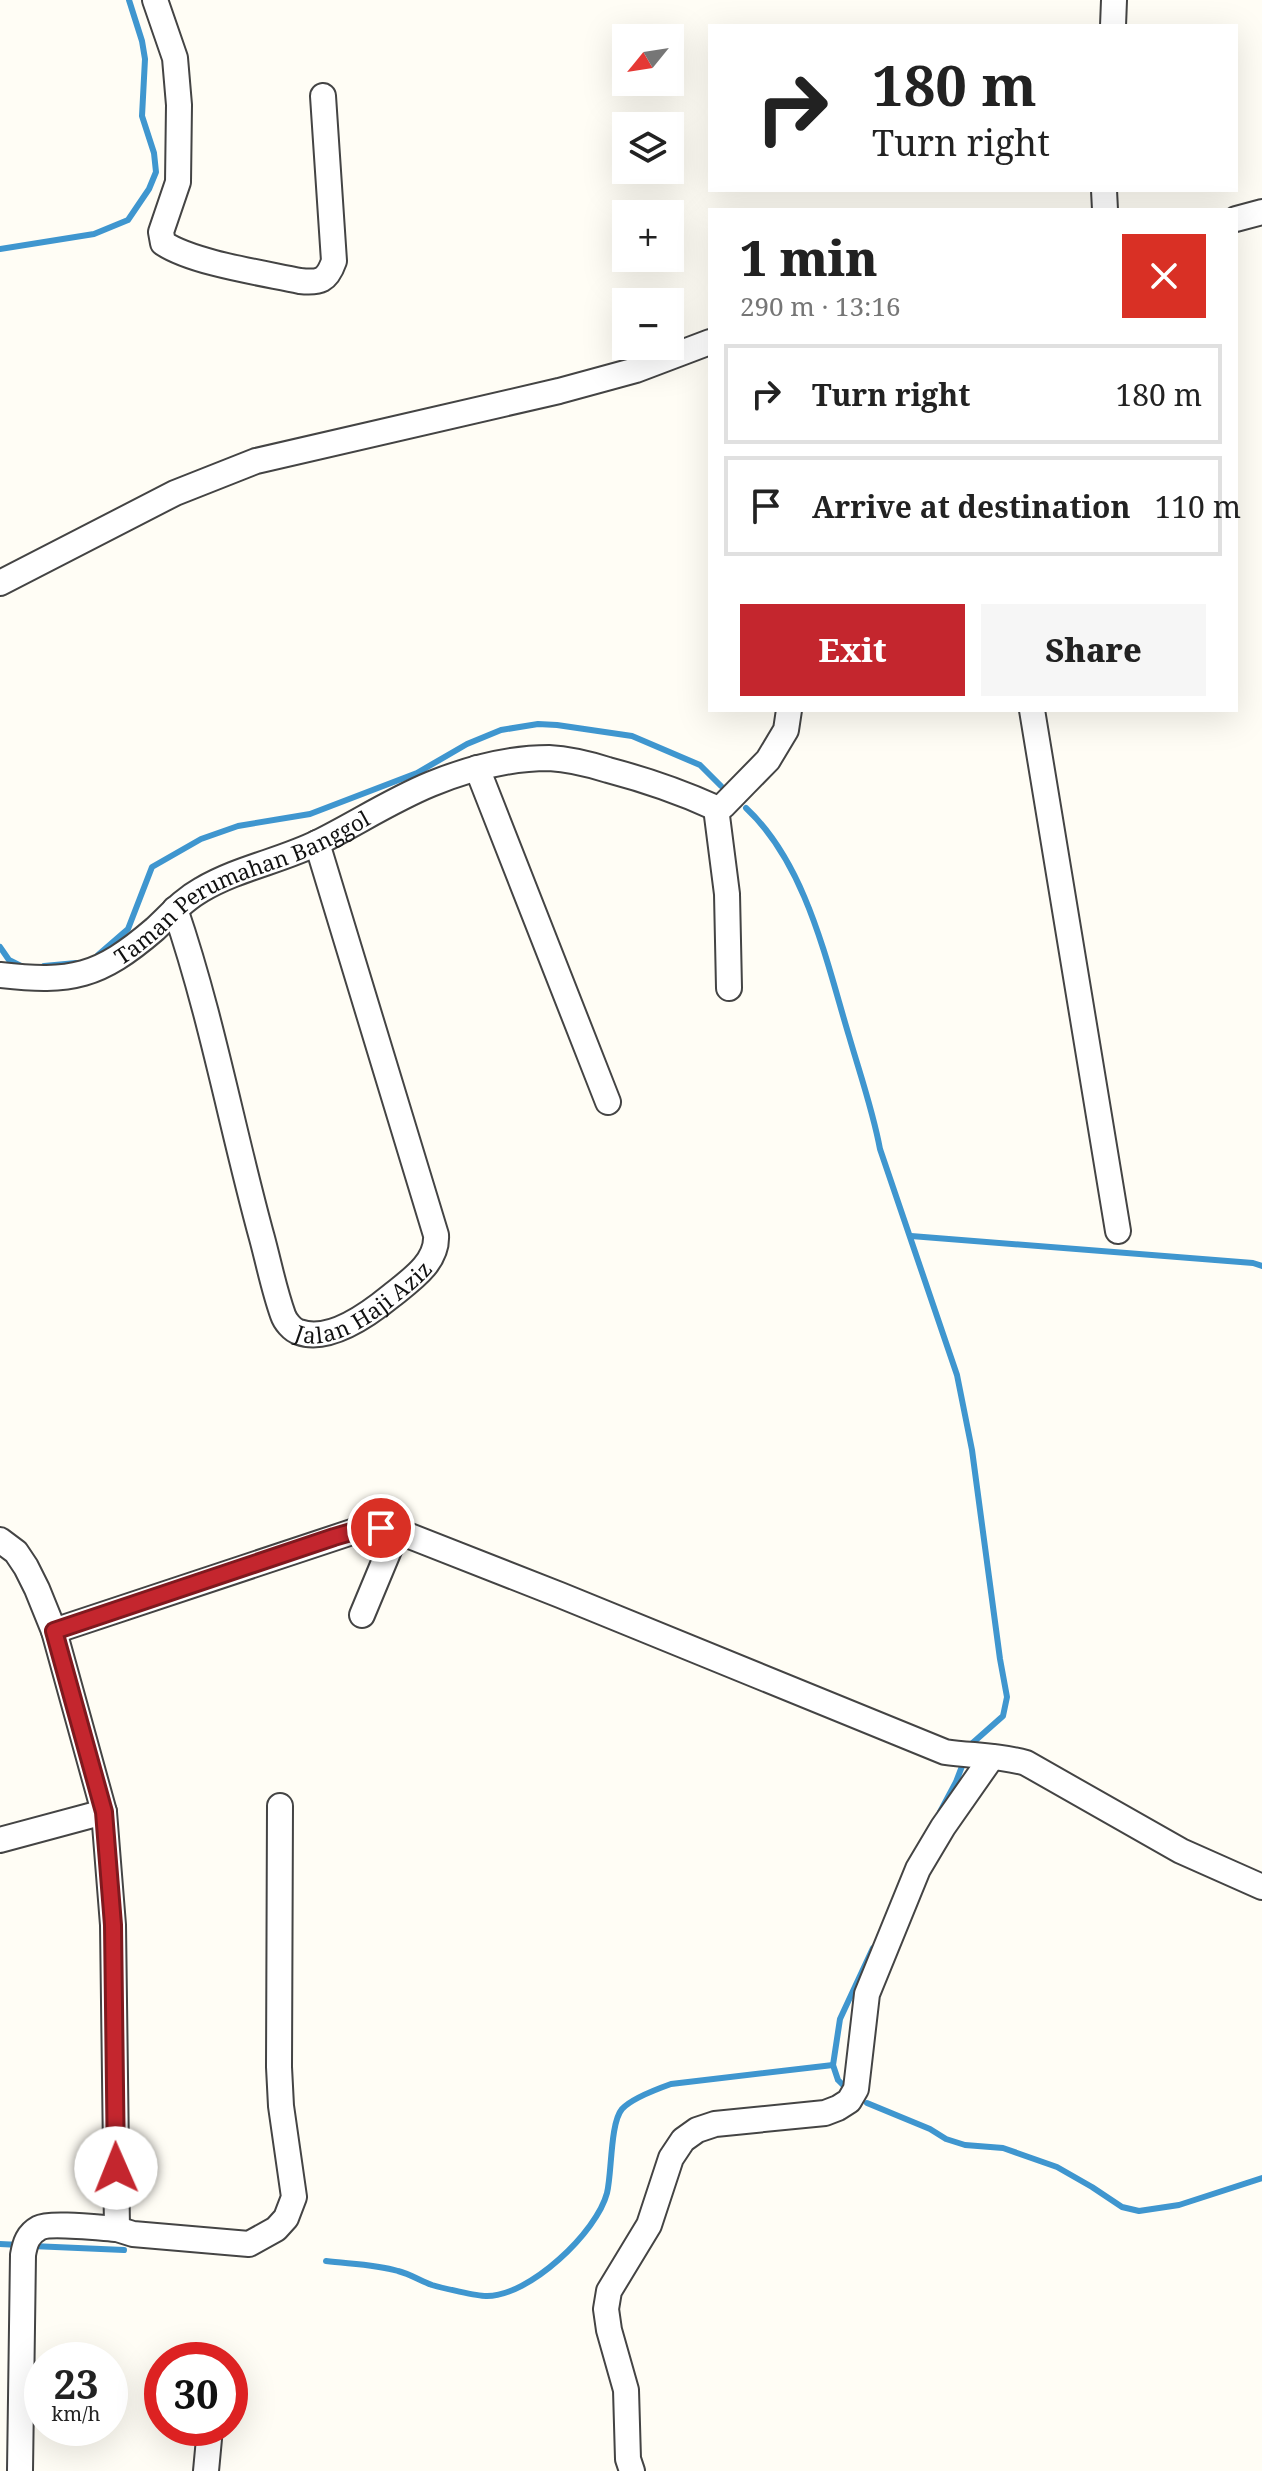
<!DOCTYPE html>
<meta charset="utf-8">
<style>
:root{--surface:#fff;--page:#f6f6f6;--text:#222;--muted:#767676;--line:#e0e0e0;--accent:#c4262e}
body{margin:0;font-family:"Noto Serif",serif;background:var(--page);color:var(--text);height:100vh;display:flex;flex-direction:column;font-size:30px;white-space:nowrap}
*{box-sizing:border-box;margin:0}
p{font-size:26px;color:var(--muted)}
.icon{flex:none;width:44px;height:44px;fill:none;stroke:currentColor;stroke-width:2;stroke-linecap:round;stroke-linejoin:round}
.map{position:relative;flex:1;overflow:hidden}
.drawer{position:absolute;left:708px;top:208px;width:530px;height:504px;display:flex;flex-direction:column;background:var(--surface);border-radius:0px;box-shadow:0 8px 32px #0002}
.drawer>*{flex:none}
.banner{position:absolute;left:708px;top:24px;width:530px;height:168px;border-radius:0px;box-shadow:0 8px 32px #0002;background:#fff;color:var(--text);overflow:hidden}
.needle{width:52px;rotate:240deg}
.buttons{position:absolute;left:612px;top:24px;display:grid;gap:16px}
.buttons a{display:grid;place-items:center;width:72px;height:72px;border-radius:0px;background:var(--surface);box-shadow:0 8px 32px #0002;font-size:40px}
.speed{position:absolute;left:24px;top:2342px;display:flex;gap:16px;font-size:40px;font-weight:700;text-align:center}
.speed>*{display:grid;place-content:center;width:104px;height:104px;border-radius:50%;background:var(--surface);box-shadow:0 8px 32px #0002;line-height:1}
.speed small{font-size:20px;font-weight:400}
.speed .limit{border:12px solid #d22;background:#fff;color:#111}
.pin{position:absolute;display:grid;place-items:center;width:68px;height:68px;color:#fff;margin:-34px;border:4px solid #fff;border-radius:50%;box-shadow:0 2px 8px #0007}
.me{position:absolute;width:88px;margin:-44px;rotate:359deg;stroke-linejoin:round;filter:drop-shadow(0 0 6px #0008)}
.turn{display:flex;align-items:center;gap:28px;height:168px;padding:0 32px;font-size:36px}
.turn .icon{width:104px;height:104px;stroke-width:2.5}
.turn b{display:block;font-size:56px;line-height:68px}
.round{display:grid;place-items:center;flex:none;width:84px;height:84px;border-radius:0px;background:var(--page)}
.overview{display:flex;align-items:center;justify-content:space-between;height:136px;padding:0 32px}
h1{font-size:48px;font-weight:800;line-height:60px}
.cta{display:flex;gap:16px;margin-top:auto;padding:16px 32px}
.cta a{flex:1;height:92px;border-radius:0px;background:var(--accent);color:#fff;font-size:32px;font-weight:800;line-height:92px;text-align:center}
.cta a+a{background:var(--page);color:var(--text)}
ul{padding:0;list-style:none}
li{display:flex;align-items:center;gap:24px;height:100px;margin:0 16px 12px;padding:0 16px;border:4px solid var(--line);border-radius:0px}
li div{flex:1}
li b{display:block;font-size:30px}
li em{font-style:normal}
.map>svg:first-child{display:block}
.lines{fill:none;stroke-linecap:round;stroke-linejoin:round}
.stream{stroke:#3f96cf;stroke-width:6}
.minor-casing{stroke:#444;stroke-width:28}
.minor{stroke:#fff;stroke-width:24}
.route-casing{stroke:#7f191e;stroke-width:20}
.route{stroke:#c4262e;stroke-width:14}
.labels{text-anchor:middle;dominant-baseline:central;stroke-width:8;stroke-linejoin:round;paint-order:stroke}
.street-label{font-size:22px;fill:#111;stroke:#fff}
</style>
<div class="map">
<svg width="1262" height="2471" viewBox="0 0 1262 2471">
<rect width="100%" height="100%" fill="#fffdf5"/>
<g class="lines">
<g class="stream">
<polyline points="0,249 94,234 128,220 149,189 156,172 154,153 142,116 145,59 142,41 129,0"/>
<path d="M746 808C806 864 826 960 849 1036 860 1074 873 1111 880 1149L957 1375 972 1450 1000 1659 1007 1697 1003 1716 968 1747"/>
<polyline points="0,947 9,960 25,968"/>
<polyline points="98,955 128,929 152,867 201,839 238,826 310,814 417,773 467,744 501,730 538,724 557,725 632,736 700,765 721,786"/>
<polyline points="44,966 76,963"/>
<polyline points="911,1236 1253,1263 1262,1266"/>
<polyline points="940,1812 956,1782 964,1761"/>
<polyline points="846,2088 838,2080 833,2065 840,2019 873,1948"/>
<polyline points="867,2103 930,2129 946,2139 965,2145 1003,2148 1057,2167 1092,2187 1122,2207 1139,2211 1179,2205 1262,2178"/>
<polyline points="0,2244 20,2245"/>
<polyline points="32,2246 124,2250"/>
<path d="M326 2261C350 2264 375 2264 398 2271 410 2274 421 2281 432 2285 442 2288 477 2296 486 2296 529 2297 597 2232 607 2193 612 2173 610 2123 622 2109 632 2098 657 2089 671 2084L833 2065"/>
</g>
<g class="minor-casing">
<g id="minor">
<path d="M155 0 175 58 179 105 178 182 161 232 163 243C193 263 263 273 300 281 320 283 327 281 334 261L323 96"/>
<polyline points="1113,26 1114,0"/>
<polyline points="1104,190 1105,210"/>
<polyline points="1236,219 1262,212"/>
<polyline points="0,583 175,493 256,461 559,391 636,370 710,342"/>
<polyline points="1032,710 1118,1231"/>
<polyline points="477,768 608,1102"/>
<polyline points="716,808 727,894 729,988"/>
<path id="s1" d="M175 909C212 1017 232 1129 262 1238 269 1264 274 1290 283 1315 285 1321 292 1330 299 1332 329 1343 369 1314 391 1296 411 1280 438 1262 436 1235L317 843"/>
<path id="s2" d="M0 975C72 983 99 977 155 929 170 915 183 900 201 890 238 868 281 861 319 842 357 823 392 800 431 784 468 769 509 758 549 758 569 759 589 764 608 770 646 780 681 792 716 808L723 806 768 760 786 730 789 710"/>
<path d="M0 1540 16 1552 26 1567 37 1589 54 1631 104 1812 113 1925 117 2229C101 2228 50 2222 39 2228 28 2234 25 2243 23 2255L20 2471"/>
<polyline points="362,1615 397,1531"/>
<path d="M54 1631 358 1530 381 1528 397 1531 560 1595 945 1752C972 1756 999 1755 1026 1763L1181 1851 1262 1887"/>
<polyline points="0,1840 104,1812"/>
<polyline points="117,2229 133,2234 249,2244 276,2229 286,2218 294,2197 281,2106 279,2067 280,1806"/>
<polyline points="206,2471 210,2428"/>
<polyline points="632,2471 628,2459 626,2390 609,2330 606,2309 609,2291 649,2225 671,2158 683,2140 697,2130 715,2124 825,2113 838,2108 849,2101 856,2089 867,1994 918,1869 943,1827 992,1757"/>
</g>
</g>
<use href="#minor" class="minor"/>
</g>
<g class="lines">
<g class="route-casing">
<polyline id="route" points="116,2168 113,1925 104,1812 54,1631 334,1537 358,1530 381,1528"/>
</g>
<use href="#route" class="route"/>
</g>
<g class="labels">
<g class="street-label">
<text stroke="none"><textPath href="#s2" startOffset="266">Taman Perumahan Banggol</textPath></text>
<text stroke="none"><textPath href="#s1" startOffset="518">Jalan Haji Aziz</textPath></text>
</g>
</g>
</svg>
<div class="buttons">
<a><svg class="needle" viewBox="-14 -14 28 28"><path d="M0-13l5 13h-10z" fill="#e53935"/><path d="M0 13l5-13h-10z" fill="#767676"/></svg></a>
<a><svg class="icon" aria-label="layers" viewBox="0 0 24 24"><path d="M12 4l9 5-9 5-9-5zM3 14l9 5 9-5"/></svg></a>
<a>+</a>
<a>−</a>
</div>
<div class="speed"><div>23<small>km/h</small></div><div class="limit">30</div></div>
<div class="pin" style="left:381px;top:1528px;background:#d93025"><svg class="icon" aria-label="arrive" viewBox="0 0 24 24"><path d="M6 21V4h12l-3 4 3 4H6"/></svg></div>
<svg class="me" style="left:116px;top:2168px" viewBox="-20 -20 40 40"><circle r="19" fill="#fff"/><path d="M0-13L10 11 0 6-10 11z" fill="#c4262e"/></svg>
<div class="banner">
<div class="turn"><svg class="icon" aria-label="right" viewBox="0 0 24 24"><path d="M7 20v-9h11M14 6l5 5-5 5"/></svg><div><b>180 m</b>Turn right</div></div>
</div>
<section class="drawer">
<div class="overview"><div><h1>1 min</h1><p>290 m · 13:16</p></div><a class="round" style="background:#d93025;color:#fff"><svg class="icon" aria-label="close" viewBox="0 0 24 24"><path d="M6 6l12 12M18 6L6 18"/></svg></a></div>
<ul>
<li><svg class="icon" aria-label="right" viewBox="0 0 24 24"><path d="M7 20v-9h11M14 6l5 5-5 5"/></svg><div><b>Turn right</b></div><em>180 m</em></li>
<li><svg class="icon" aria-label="arrive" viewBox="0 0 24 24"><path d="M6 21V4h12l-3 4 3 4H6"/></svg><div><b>Arrive at destination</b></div><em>110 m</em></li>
</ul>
<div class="cta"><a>Exit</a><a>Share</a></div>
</section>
</div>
